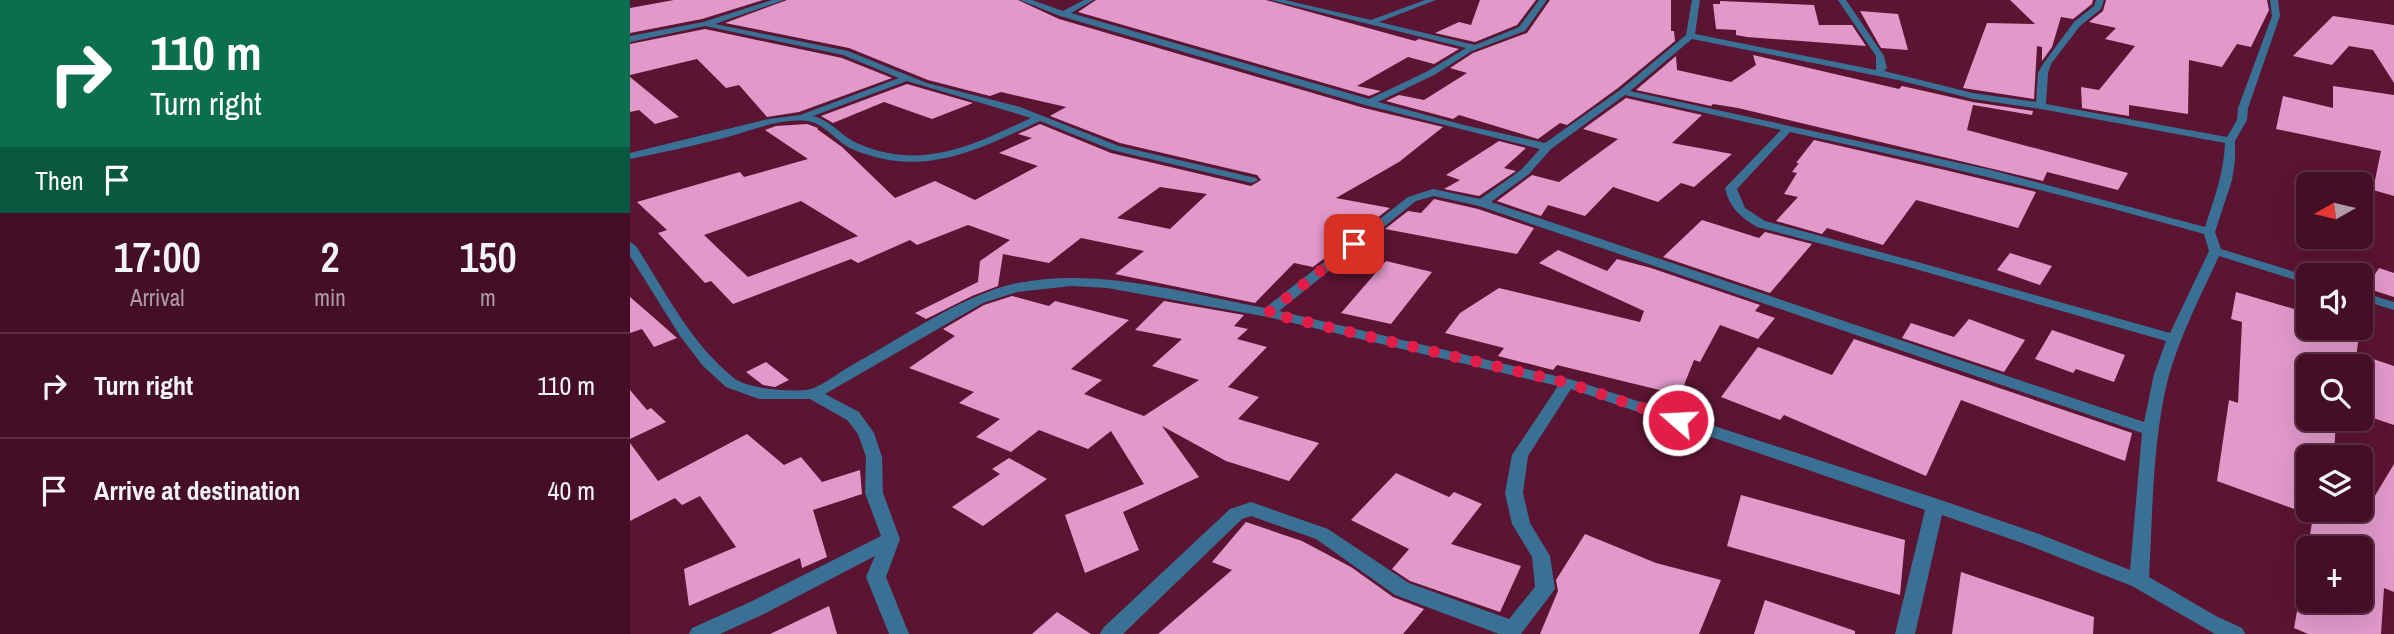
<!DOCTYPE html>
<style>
:root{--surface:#440f26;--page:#4b182e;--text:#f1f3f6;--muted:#af9ca7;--line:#5c2f43}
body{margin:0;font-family:"Archivo Narrow",sans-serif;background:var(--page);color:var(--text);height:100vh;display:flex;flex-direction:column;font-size:26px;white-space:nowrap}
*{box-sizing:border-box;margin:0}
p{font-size:23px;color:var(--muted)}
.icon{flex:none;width:38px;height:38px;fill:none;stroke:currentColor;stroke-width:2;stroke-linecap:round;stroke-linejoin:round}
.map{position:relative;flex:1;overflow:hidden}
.sheet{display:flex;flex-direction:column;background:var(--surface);width:630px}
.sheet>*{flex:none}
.banner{background:#0b6e4f;color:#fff;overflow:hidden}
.needle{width:46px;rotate:262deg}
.fabs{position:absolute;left:1666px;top:172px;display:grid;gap:14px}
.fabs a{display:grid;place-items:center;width:77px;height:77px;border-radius:10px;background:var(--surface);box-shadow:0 7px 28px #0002,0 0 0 2px var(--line);font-size:35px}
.pin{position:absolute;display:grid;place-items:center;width:60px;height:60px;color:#fff;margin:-30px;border-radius:14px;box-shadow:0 4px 10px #0006}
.me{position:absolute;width:77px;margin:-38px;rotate:289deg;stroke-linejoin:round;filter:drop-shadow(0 0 5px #0008)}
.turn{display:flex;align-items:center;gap:24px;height:147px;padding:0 35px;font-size:32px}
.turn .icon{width:91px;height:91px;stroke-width:2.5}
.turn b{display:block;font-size:49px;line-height:60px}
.then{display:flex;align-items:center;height:66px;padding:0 35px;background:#0003;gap:14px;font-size:26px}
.eta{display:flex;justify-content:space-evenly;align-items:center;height:119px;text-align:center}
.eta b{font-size:42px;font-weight:600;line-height:49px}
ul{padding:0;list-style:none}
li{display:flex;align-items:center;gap:21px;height:105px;padding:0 35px;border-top:2px solid var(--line)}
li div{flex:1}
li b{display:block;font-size:26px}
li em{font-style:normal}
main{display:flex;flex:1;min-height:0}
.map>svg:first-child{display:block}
.building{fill:#e199ca;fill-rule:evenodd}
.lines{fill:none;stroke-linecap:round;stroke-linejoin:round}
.street{fill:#3a7093;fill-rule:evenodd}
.route{stroke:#e11d48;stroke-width:12;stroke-dasharray:0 21.6}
</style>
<main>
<section class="sheet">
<div class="banner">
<div class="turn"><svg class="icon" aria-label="right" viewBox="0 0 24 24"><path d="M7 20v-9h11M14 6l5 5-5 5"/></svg><div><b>110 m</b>Turn right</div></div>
<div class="then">Then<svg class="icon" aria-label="arrive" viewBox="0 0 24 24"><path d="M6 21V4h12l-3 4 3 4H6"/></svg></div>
</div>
<div class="eta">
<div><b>17:00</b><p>Arrival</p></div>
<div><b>2</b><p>min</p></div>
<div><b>150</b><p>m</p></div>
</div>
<ul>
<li><svg class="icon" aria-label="right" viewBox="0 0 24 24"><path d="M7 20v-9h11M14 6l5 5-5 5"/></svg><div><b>Turn right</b></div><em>110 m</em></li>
<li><svg class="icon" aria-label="arrive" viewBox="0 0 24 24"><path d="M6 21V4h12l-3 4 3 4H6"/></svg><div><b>Arrive at destination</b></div><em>40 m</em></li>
</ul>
</section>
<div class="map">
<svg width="1764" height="634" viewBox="0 0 1764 634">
<rect width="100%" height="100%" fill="#5b1432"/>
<g class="building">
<polygon points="44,0 133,0 72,19 0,33 0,8"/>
<path d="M157 0H388L429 19 734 108 813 127 769 162 706 198 760 208 683 267 664 263 625 303 485 274 514 251 451 238 419 263 373 254 368 286 342 296 296 319 285 313 348 282 350 261 380 240 338 225 287 245 280 240 228 263 221 259 103 304 81 281 75 283 28 233 37 230 7 202 110 172 114 177 178 159 135 130 146 126 177 124 188 128 187 129 212 147 265 198 305 181 345 200 408 166 369 153 402 138 388 134 410 124 481 153 621 186 631 180 627 175 490 143 420 116 436 107 371 92 360 96 298 80 219 48 95 23ZM530 187 577 194 540 229 487 218ZM171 201 228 236 118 277 74 235Z"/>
<polygon points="466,0 636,0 785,41 789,39 829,49 804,64 778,57 727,86 751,91 739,96 448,12"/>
<polygon points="850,0 906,0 887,25 845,42 805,33 829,22 841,25"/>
<polygon points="920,0 1041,0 1041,31 1044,31 1045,41 988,88 937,125 930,123 908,139 829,115 823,119 756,101 769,95 794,100 837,73 820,68 843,53 897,33"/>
<polygon points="1380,0 1463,0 1462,4 1443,19 1431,17 1422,47 1412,61 1412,47 1407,46 1404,99 1333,88 1357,23 1405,24"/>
<polygon points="1476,0 1637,0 1639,10 1621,47 1607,44 1592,67 1559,60 1558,114 1499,105 1499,116 1452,108 1451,87 1469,90 1505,46 1475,39 1486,28 1459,22 1473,11"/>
<polygon points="1090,1 1184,5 1189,25 1222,25 1236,46 1117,37 1106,35 1106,30 1086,29 1083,4 1090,4"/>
<polygon points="1230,11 1268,14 1278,50 1251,48"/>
<polygon points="1703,16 1764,25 1764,83 1743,50 1719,46 1702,65 1663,56"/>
<polygon points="75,29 212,58 262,78 169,112 137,117 109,85 96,88 67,59 0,75 0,44"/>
<polygon points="1123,55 1269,89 1272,86 1343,102 1403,111 1402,115 1343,105 1337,130 1498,173 1488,190 1417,172 1413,181 1108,108 1083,104 1081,106 1006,90 1046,56 1047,70 1101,82 1126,65"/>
<polygon points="0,77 49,117 25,124 9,110 0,112"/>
<polygon points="277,84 343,103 302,119 254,102 203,123 191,116"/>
<polygon points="1703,86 1764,95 1764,196 1743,190 1751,151 1646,129 1653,96 1703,108"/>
<polygon points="996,98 1072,115 1042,143 1102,154 1064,187 1051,183 1028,202 983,187 955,216 918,205 911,216 867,201 902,175 929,182 988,139 953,129"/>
<polygon points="1184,140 1315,170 1406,192 1388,228 1286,200 1253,245 1197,228 1192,234 1146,221 1168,197 1154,194 1167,173 1162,172 1169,163 1166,163"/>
<polygon points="869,141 896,148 874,168 886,171 849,196 814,189 830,180 816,175"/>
<polygon points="804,199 848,209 904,228 887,254 755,229 778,211 791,213"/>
<polygon points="1072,220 1129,238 1135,232 1182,244 1140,293 1033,257"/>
<polygon points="928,250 977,271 987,259 1021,268 1130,305 1125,311 1145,318 1128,339 1090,325 1070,362 1064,360 1050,395 927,365 923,370 868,356 874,348 815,333 830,313 869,288 1010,322 1014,311 909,263"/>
<polygon points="1380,253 1422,266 1410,285 1367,270"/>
<polygon points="756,261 802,272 761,324 711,313"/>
<polygon points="1749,268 1764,273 1764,297 1736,288"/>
<polygon points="1606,292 1678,313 1678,327 1730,327 1725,366 1678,366 1678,418 1706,418 1704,457 1678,457 1678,514 1587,481 1599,400 1608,403 1612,322 1601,319"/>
<polygon points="382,296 419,306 425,301 499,320 441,369 472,380 454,394 514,416 569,380 522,366 552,339 505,330 534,301 614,315 604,326 618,329 607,339 637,347 598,387 629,397 608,419 689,443 659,481 596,461 532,426 569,477 493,512 509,550 455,573 435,515 514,484 481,431 458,449 409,430 381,452 346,437 370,419 329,403 344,392 279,368 325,336 313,329 354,305"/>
<polygon points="0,297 22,316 47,338 24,347 12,329 0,333"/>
<polygon points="1339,319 1395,340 1374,372 1272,338 1281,323 1324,337"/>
<polygon points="1422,330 1495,355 1484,382 1446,369 1443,373 1405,359"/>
<polygon points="1224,339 1502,433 1495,461 1331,400 1296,476 1154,415 1150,420 1091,397 1128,347 1202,375"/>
<polygon points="1731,355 1764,366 1764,425 1731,414"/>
<polygon points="136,362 159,380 145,387 133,385 116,372"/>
<polygon points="0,390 17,410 21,408 36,422 0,439"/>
<polygon points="117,434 154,465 171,457 192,482 230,470 232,494 183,510 197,557 172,568 170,558 59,606 54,569 106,547 70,496 52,505 45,498 0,521 0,443 28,481"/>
<polygon points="379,458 417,479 353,526 322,507 370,474 362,469"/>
<polygon points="1764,464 1764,592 1754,588 1751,634 1678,634 1664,628 1669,600 1731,600 1731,548 1678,548 1684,509 1737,509"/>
<polygon points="766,473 819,497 824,492 852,504 821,544 891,566 870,612 780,581 762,569 779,549 721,520"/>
<polygon points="1111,495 1275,540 1270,595 1097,546"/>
<polygon points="616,522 672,541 721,567 763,597 794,609 773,634 528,634 602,570 582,562"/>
<polygon points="955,534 1026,563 1091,580 1069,634 910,634 928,591 926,580"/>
<polygon points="1331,572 1464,617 1463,634 1322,634"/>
<polygon points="1135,600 1225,631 1225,634 1124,634"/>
<polygon points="199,606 207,634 140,634"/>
<polygon points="427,612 461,634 402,634"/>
</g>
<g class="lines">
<g class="street">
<path d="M142 0H154L85 24 218 51 297 83 390 107 489 146 626 178 628 180 622 183 482 150 410 121C346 151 292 179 222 149 206 142 195 123 177 121 149 118 120 131 94 138 63 146 31 153 0 159V153L138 119 170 115 269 78 213 55 75 26 0 42V36L73 22ZM277 81 401 118C343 145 293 171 229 144 212 137 202 121 183 116Z"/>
<path d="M390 0H402L433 11 454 0H464L441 13 739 99 798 71 836 48 641 0H655L741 20 795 0H806L749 22 845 45 889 27 909 0H917L895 31 842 51 804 75 748 102 834 125 915 143 990 90 1056 35 1062 0H1070L1065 34 1246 70V56L1208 0H1216L1254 56 1257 68 1254 71 1343 93 1406 102 1408 73 1413 64 1444 22 1464 6 1466 0H1474L1471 9 1450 26 1421 64 1418 73 1416 104 1597 137 1607 120 1608 108 1642 16 1640 0H1648L1650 16 1618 108 1617 120 1605 141V161L1602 180 1585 232 1591 249 1678 276V284L1589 256C1571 295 1551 334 1539 375 1522 441 1523 510 1519 577L1586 616 1612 628 1615 634H1585L1502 586 1395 544 1312 515 1285 634H1265L1295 510 941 389 898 456 893 493 900 523 920 556 925 589 891 634H869L765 595 686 539 621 516 612 519 493 634H470L473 628 600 509 621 502 698 529 779 583 879 619 905 587 902 557 882 524 875 493 882 455 928 386 638 317 477 288 441 286 387 292 353 303 195 394 229 412 244 433 252 457 253 493 270 539 256 577 279 634H259L236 577 245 556 134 614 90 634H59L62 628 120 602 251 536 235 493 236 457 228 434 217 420 180 399H129L96 387 73 366 50 336 0 256V242L6 246C35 291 61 344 104 378 117 389 164 393 181 389 195 384 210 372 222 365 270 339 331 296 383 284 466 266 554 293 635 308L778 197 803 189 850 199 891 170 910 149 735 105 430 16ZM1062 39 1268 80 1343 99 1411 109 1595 143C1594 173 1584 199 1575 227L1361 170 1000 91ZM995 95 1151 130 1095 188C1099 207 1110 217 1127 227L1282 268 1536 341 1524 374 1514 422 861 202 899 174 921 149ZM1160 132C1299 162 1437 195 1574 234L1579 251 1540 333 1291 263 1135 221 1115 208 1107 189ZM804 196 849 206 1512 433 1500 570 1409 534 1311 500 943 380 649 311 786 201Z"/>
<polygon points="1731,292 1764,302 1764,310 1731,300"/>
</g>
</g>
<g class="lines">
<polyline class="route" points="724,244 638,313 938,383 1048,420"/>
</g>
</svg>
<div class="fabs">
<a><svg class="needle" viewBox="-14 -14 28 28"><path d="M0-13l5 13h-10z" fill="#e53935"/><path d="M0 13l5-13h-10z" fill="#af9ca7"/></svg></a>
<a><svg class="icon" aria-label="sound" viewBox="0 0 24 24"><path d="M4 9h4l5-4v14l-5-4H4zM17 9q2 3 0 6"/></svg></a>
<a><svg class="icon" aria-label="search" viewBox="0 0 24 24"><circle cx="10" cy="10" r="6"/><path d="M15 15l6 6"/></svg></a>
<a><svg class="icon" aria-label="layers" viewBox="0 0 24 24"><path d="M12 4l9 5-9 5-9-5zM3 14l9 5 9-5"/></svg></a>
<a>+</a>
</div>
<div class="pin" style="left:724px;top:244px;background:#d93025"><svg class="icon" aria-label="arrive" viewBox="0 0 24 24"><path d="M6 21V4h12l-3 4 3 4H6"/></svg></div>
<svg class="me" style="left:1048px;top:420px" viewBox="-20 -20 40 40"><circle r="17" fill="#e11d48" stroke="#fff" stroke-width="3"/><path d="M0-11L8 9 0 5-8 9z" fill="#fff"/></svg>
</div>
</main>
